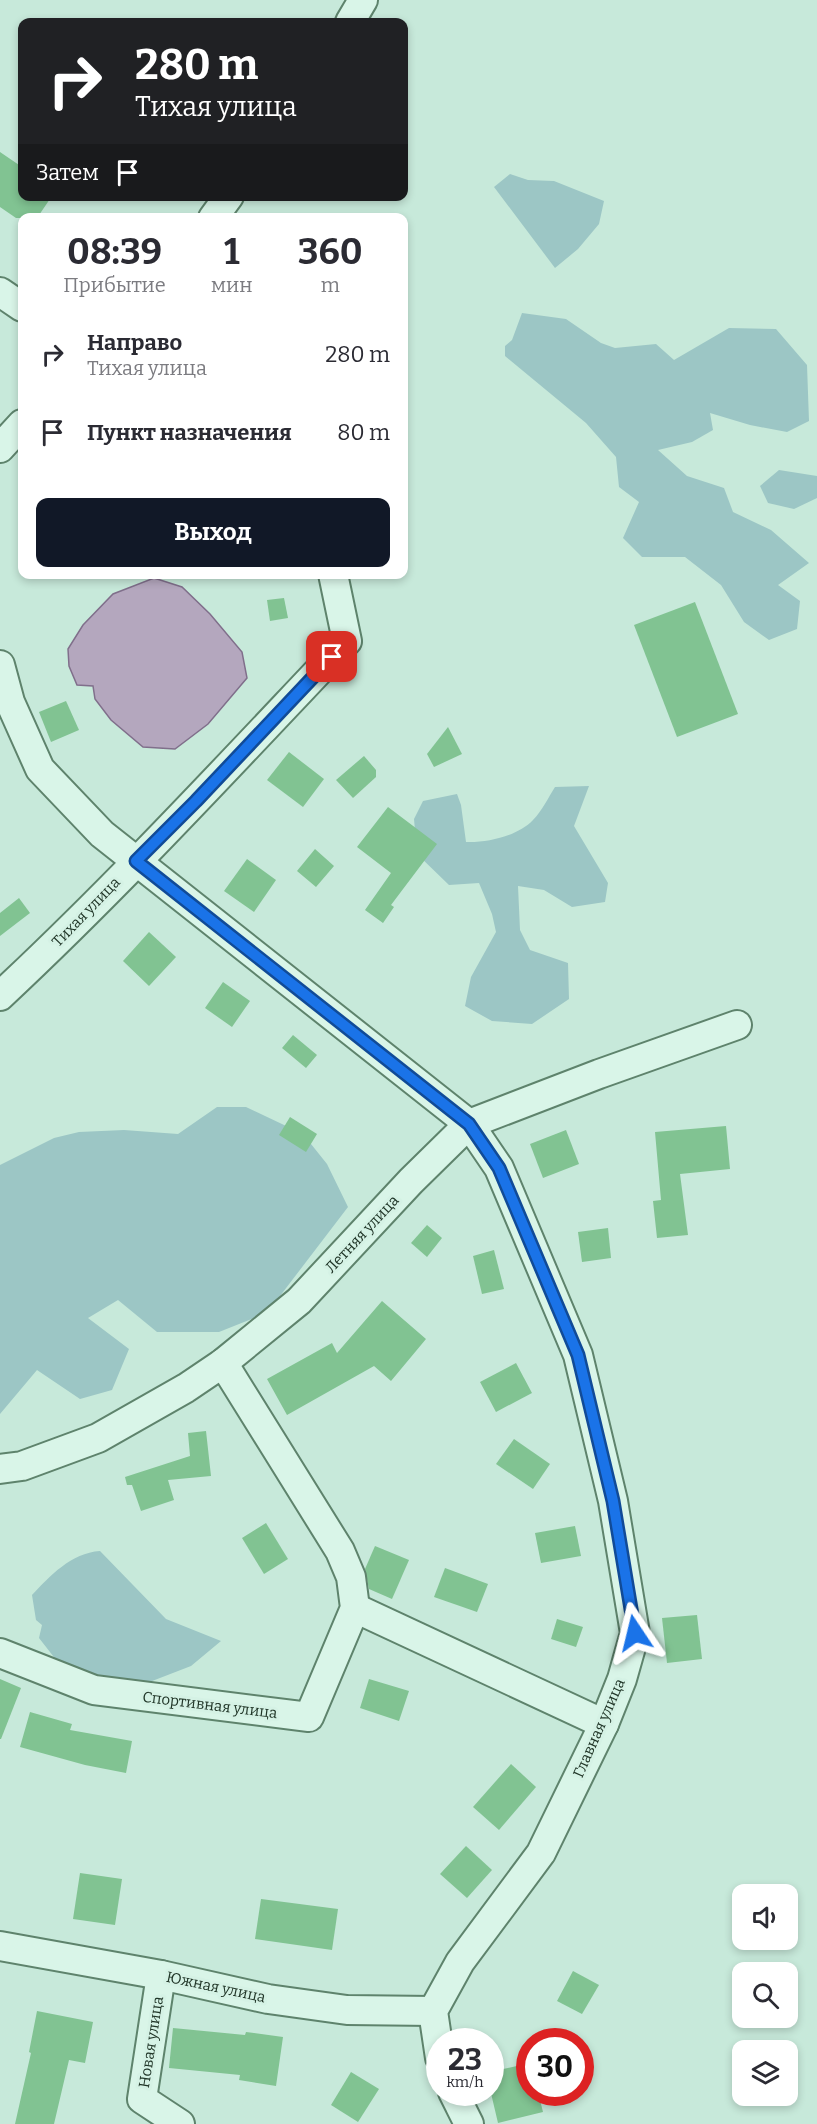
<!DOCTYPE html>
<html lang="ru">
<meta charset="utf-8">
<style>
:root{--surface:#fff;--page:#f7f7f7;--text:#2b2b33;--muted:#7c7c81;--accent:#111827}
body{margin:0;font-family:Bitter,serif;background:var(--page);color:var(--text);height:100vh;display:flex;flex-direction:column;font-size:22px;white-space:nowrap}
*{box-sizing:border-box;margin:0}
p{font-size:20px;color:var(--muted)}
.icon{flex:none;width:33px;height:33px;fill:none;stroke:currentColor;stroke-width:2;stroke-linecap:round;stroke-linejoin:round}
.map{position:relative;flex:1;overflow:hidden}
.side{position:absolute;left:18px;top:213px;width:390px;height:366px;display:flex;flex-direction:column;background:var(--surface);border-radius:12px;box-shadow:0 3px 9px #0003}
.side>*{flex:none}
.hud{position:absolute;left:18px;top:18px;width:390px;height:183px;border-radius:12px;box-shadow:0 3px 9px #0003;background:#202124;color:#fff;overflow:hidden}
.fabs{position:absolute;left:732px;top:1884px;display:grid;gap:12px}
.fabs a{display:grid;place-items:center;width:66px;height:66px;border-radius:12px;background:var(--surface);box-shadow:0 3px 9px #0003;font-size:30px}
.speed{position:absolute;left:426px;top:2028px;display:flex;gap:12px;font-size:30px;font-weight:700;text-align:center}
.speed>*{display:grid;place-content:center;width:78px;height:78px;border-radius:50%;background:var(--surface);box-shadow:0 3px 9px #0003;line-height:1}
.speed small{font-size:15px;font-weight:400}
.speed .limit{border:9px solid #d22;background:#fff;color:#111}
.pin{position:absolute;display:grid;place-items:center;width:51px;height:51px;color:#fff;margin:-26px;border-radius:12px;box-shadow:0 3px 9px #0006}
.me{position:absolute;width:66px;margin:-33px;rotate:350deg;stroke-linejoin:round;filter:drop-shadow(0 0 4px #0008)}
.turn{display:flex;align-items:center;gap:21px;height:126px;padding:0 18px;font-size:27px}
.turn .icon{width:78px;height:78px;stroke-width:2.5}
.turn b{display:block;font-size:42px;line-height:51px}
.then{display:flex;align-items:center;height:57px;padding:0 18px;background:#0003;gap:12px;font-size:22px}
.eta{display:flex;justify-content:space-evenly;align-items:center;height:102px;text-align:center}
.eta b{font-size:36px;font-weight:700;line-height:42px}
.primary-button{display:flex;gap:12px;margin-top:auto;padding:12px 18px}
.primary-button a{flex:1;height:69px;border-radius:12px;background:var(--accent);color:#fff;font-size:24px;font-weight:700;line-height:69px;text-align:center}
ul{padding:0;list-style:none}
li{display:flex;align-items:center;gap:18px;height:78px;padding:0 18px}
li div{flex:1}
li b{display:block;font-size:22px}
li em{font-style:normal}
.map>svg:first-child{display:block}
.green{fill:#9cc6c5}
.water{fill:#b4a7be;stroke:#806f8b;stroke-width:1.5}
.building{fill:#81c392}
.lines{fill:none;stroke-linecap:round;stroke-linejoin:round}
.minor-casing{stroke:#5e836c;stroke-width:32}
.minor{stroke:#d9f5e8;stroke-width:28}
.route-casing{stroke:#114b97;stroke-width:15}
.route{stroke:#1a73e8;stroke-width:10}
.labels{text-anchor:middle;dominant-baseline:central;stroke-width:6;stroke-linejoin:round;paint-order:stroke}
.street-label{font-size:15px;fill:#203527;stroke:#d5f2e5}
</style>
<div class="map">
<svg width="817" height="2124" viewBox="0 0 817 2124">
<rect width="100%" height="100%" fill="#c7e9da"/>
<g class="green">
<polygon points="510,174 528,180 554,181 604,201 599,224 578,249 555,268 494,187"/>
<polygon points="522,313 566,319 601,343 615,348 656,344 674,360 729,328 776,329 807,365 809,421 787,432 750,425 710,413 713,430 692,442 658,450 687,476 724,488 733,512 771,530 809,563 778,585 800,601 797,629 769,640 744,622 721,585 685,557 642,557 623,538 639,502 619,487 616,457 586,423 505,356 505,346 512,340"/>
<polygon points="779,470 817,476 817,498 794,509 768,503 760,486"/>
<path d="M589 786 574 826 608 883 605 902 572 907 544 890 518 886 520 930 530 950 568 963 569 999 532 1024 492 1021 465 1006 471 977 496 932 492 914 479 883 449 885 417 854 414 819 423 801 457 794 461 805 466 842C487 843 518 836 533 820 542 811 548 798 555 787Z"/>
<polygon points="217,1107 246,1107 303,1134 327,1164 348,1207 267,1313 219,1332 157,1332 118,1300 88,1318 129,1349 112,1390 80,1399 37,1370 0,1414 0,1165 54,1138 79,1132 124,1130 178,1134"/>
<path d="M100 1551 166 1619 221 1641 191 1666 147 1683 112 1685 57 1661 39 1638 42 1625 36 1620 32 1595C50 1576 71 1553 100 1551Z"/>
</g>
<polygon class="water" points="154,578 182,587 210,614 242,652 247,678 208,724 175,749 143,747 111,720 95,699 93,686 77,685 69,666 68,649 83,625 113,594"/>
<g class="building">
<polygon points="0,152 22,167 22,196 52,196 37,218 16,218 0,207"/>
<polygon points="284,598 288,618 270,621 267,600"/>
<polygon points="695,602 738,714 677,737 634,625"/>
<polygon points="66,701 79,730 51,742 39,712"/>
<polygon points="448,727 462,754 434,767 427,754"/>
<polygon points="289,752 324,779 303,807 267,780"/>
<polygon points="364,756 376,770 376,777 353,798 336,780"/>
<polygon points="388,807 437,844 391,905 394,907 383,923 365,910 391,873 357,847"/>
<polygon points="315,849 334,866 316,887 297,871"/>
<polygon points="247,859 276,880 254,912 224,891"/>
<polygon points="19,898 30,913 0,936 0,913"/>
<polygon points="149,932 176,957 149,986 123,961"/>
<polygon points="223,982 250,1001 232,1027 205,1008"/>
<polygon points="293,1035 317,1055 306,1068 282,1048"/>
<polygon points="290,1117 317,1134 306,1152 279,1135"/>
<polygon points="726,1126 730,1169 680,1174 688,1235 657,1238 653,1201 661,1200 655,1132"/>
<polygon points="566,1130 579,1164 543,1178 530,1144"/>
<polygon points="427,1225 442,1238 427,1257 411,1243"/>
<polygon points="608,1228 611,1258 582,1262 578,1232"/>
<polygon points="494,1250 504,1289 482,1294 473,1256"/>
<polygon points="382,1301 426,1339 391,1381 374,1366 287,1415 267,1379 332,1343 337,1353"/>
<polygon points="516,1363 532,1393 496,1412 480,1382"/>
<polygon points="206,1431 211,1476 168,1480 174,1500 141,1511 132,1485 127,1485 125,1477 190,1456 188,1433"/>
<polygon points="514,1439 550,1464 533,1489 496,1464"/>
<polygon points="266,1523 288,1559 264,1574 242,1538"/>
<polygon points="575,1526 581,1556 541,1563 535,1533"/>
<polygon points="375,1546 409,1560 392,1599 369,1589 365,1569"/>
<polygon points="445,1568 488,1584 477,1612 434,1597"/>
<polygon points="697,1615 702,1659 667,1663 662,1618"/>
<polygon points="557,1619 583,1627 576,1647 551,1639"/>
<polygon points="0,1679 21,1688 1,1739 0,1739"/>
<polygon points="369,1679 409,1691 399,1721 360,1708"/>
<polygon points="30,1712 72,1724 70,1730 132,1741 126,1773 85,1765 20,1747"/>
<polygon points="511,1764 536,1787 499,1830 473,1807"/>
<polygon points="466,1846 492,1870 467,1898 440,1874"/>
<polygon points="80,1873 122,1879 115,1925 73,1919"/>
<polygon points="261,1899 338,1909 332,1950 255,1939"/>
<polygon points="573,1971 599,1985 582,2014 557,2001"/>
<polygon points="37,2011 93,2022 85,2063 69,2060 54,2124 15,2124 31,2053 29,2052"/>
<polygon points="173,2028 245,2035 246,2032 283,2037 276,2086 239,2080 240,2075 169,2068"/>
<polygon points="530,2063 530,2092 538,2092 543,2112 498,2123 490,2089 490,2072"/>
<polygon points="351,2072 379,2089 358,2122 331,2105"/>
</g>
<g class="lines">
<g class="minor-casing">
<g id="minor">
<polyline points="350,22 363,0"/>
<polyline points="213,218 229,196"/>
<polyline points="0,292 22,307"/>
<polyline points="0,448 22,424"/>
<polyline points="0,665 10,702 40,769 102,834 469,1124 499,1168 578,1355 613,1501 635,1633 622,1679 604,1724 541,1853 460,1962 433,2011 440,2058"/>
<path d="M0 996C121 883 233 761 347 641L333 574"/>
<polyline points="0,1469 22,1466 98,1438 186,1388 223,1363 299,1301 411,1181 469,1124 599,1074 737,1025"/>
<polyline points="355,1608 604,1724"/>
<polyline points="0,1653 94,1690 309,1717 355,1608 351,1577 340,1551 223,1363"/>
<polyline points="0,1946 161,1975 268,1999 347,2010 433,2011"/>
<polyline points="161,1975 142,2099 180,2124"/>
<polyline points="453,2092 469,2124"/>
</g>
</g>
<use href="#minor" class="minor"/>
</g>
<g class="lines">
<g class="route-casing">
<polyline id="route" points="332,657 196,801 136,861 469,1124 499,1168 578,1355 613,1501 635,1633"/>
</g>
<use href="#route" class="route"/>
</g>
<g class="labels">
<g class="street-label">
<text transform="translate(86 912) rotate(-46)">Тихая улица</text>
<text transform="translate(362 1234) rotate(-47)">Летняя улица</text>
<text transform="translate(210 1705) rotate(7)">Спортивная улица</text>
<text transform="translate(599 1728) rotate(-66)">Главная улица</text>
<text transform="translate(216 1987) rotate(12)">Южная улица</text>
<text transform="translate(151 2042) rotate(-81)">Новая улица</text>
</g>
</g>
</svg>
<div class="fabs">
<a><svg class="icon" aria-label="sound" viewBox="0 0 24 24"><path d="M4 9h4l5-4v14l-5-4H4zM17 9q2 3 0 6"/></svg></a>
<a><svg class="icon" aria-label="search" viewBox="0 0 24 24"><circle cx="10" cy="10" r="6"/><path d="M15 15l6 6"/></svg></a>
<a><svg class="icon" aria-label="layers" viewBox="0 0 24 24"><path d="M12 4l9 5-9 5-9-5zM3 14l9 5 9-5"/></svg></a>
</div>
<div class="speed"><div>23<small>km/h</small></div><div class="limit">30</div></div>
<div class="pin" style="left:332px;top:657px;background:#d93025"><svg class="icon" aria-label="arrive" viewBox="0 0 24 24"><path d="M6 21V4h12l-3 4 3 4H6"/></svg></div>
<svg class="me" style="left:635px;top:1633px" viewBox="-20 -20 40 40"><path d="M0-17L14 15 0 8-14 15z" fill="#1a73e8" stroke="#fff" stroke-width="4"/></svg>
<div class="hud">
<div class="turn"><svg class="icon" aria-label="right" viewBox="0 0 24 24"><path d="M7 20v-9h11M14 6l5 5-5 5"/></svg><div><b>280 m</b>Тихая улица</div></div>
<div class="then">Затем<svg class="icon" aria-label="arrive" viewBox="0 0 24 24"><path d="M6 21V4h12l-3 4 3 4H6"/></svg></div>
</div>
<section class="side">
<div class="eta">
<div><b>08:39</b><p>Прибытие</p></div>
<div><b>1</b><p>мин</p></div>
<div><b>360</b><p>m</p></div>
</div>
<ul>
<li><svg class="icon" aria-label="right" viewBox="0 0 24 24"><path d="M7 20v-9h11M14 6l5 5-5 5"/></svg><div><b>Направо</b><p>Тихая улица</p></div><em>280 m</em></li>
<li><svg class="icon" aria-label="arrive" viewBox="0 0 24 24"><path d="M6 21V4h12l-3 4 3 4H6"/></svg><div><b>Пункт назначения</b></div><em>80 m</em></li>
</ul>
<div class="primary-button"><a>Выход</a></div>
</section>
</div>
